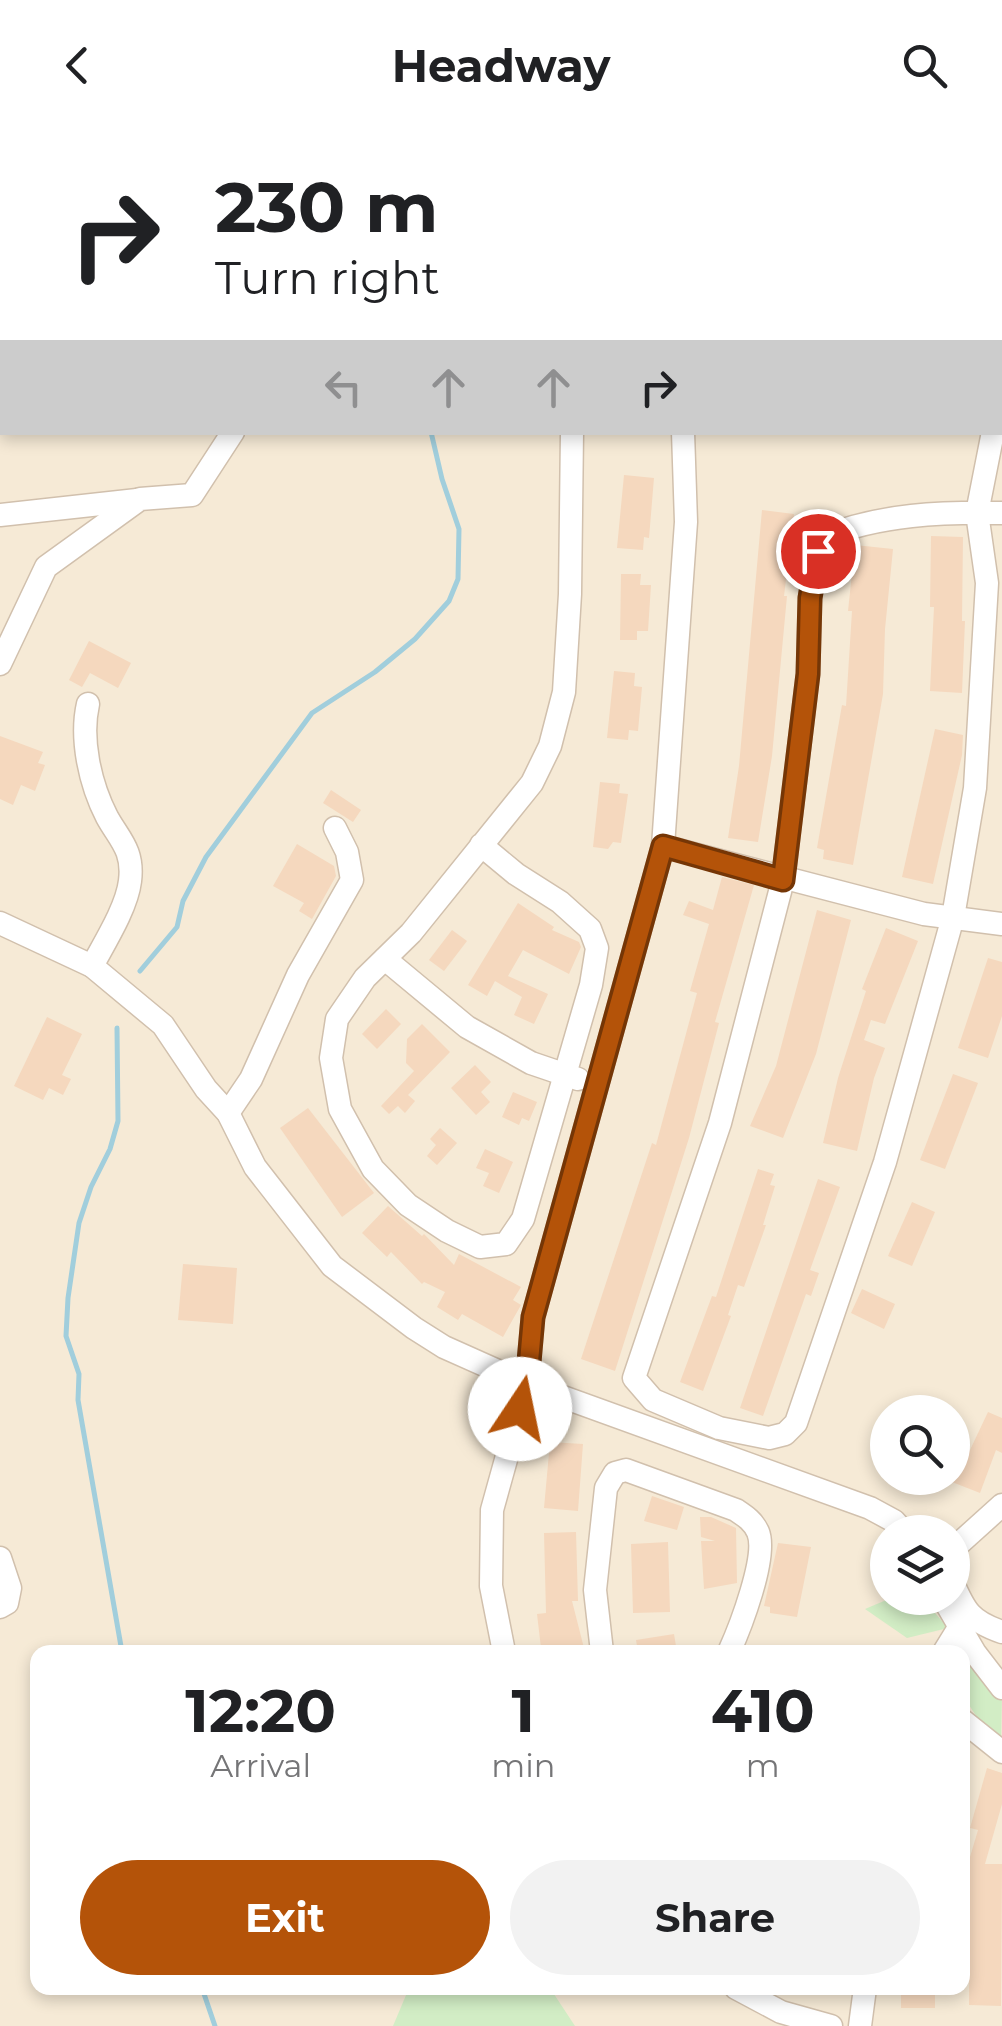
<!DOCTYPE html>
<style>
:root{--surface:#fff;--page:#f2f2f2;--text:#202124;--muted:#757577;--accent:#b45309}
body{margin:0;font-family:Montserrat,sans-serif;background:var(--page);color:var(--text);height:100vh;display:flex;flex-direction:column;font-size:38px;white-space:nowrap}
*{box-sizing:border-box;margin:0}
p{font-size:32px;color:var(--muted)}
.icon{flex:none;width:55px;height:55px;fill:none;stroke:currentColor;stroke-width:2;stroke-linecap:round;stroke-linejoin:round}
.map{position:relative;flex:1;overflow:hidden}
.sheet{position:absolute;left:30px;top:1515px;width:940px;height:350px;display:flex;flex-direction:column;background:var(--surface);border-radius:20px;box-shadow:0 5px 15px #0003}
.sheet>*{flex:none}
.top-card{position:absolute;left:0px;top:0px;width:1002px;height:305px;box-shadow:0 5px 15px #0003;background:#fff;color:var(--text);overflow:hidden}
.fabs{position:absolute;left:870px;top:1265px;display:grid;gap:20px}
.fabs a{display:grid;place-items:center;width:100px;height:100px;border-radius:50%;background:var(--surface);box-shadow:0 5px 15px #0003;font-size:50px}
.pin{position:absolute;display:grid;place-items:center;width:85px;height:85px;color:#fff;margin:-42px;border:5px solid #fff;border-radius:50%;box-shadow:0 2px 10px #0007}
.me{position:absolute;width:110px;margin:-55px;rotate:11deg;stroke-linejoin:round;filter:drop-shadow(0 0 8px #0008)}
.turn{display:flex;align-items:center;gap:35px;height:210px;padding:0 50px;font-size:45px}
.turn .icon{width:130px;height:130px;stroke-width:2.5}
.turn b{display:block;font-size:70px;line-height:85px}
.lanes{display:flex;align-items:center;height:95px;padding:0 50px;background:#0003;justify-content:center;gap:50px;direction:ltr}
.lanes .off{opacity:.35}
.eta{display:flex;justify-content:space-evenly;align-items:center;height:170px;text-align:center}
.eta b{font-size:60px;font-weight:700;line-height:70px}
.cta{display:flex;gap:20px;margin-top:auto;padding:20px 50px}
.cta a{flex:1;height:115px;border-radius:60px;background:var(--accent);color:#fff;font-size:40px;font-weight:700;line-height:115px;text-align:center}
.cta a+a{background:var(--page);color:var(--text)}
header{display:flex;justify-content:space-between;align-items:center;height:130px;padding:0 50px;background:var(--surface);font-size:45px;font-weight:700}
.map>svg:first-child{display:block}
.residential{fill:#f6ead6;fill-rule:evenodd}
.green{fill:#d2edc5}
.lines{fill:none;stroke-linecap:round;stroke-linejoin:round}
.stream{stroke:#a1cedc;stroke-width:5}
.building{fill:#f5d8be}
.minor-casing{stroke:#d1c0ad;stroke-width:25}
.path{stroke:#dbbca1;stroke-width:2.5;stroke-dasharray:2.5 8;stroke-linecap:butt}
.minor{stroke:#fff;stroke-width:22}
.route-casing{stroke:#753606;stroke-width:25}
.route{stroke:#b45309;stroke-width:18}
</style>
<header><svg class="icon" aria-label="back" viewBox="0 0 24 24"><path d="M15 5l-7 7 7 7"/></svg>Headway<svg class="icon" aria-label="search" viewBox="0 0 24 24"><circle cx="10" cy="10" r="6"/><path d="M15 15l6 6"/></svg></header>
<div class="map">
<svg width="1002" height="1896" viewBox="0 0 1002 1896">
<rect width="100%" height="100%" fill="#fef7e9"/>
<path class="residential" d="M0 0H1002V1896H0ZM2 2H1000V302H2ZM888 1282H952V1348H888ZM888 1402H952V1468H888ZM38 1522H962V1858H38Z"/>
<g class="green">
<polygon points="891,1468 922,1468 948,1498 907,1508 865,1479"/>
<path d="M966 1521 1002 1565 1001 1616C978 1587 948 1562 966 1521Z"/>
<polygon points="409,1858 550,1858 575,1896 393,1896"/>
</g>
<g class="lines">
<g class="stream">
<polyline points="140,841 177,797 183,771 206,727 312,583 375,542 415,509 449,471 458,449 459,399 442,349 431,302"/>
<polyline points="117,898 118,991 110,1019 91,1057 79,1093 68,1168 66,1206 79,1244 78,1270 122,1522"/>
<polyline points="202,1858 215,1896"/>
</g>
</g>
<g class="building">
<polygon points="624,345 654,348 649,408 644,407 643,420 617,418"/>
<polygon points="762,380 794,384 784,466 787,466 772,626 758,712 728,708 739,636"/>
<polygon points="931,406 963,407 962,491 965,491 962,563 930,561 934,477 930,477"/>
<polygon points="855,415 893,419 885,499 883,564 853,735 823,729 824,720 817,718 842,575 846,576 852,481 848,481"/>
<polygon points="621,444 641,444 640,455 651,455 648,501 637,501 637,510 620,510"/>
<polygon points="89,511 131,533 118,558 90,543 82,557 69,550"/>
<polygon points="614,541 635,543 634,556 642,557 638,601 629,600 628,610 607,608"/>
<polygon points="935,599 963,605 962,625 933,754 902,747"/>
<polygon points="0,606 43,622 38,633 45,635 35,661 21,655 13,675 0,669"/>
<polygon points="600,652 620,654 619,663 628,664 621,713 613,712 608,719 593,717"/>
<polygon points="331,660 361,680 353,692 323,673"/>
<polygon points="297,714 334,736 336,746 312,789 299,781 304,773 273,756"/>
<polygon points="722,747 754,755 715,892 719,893 689,1008 615,1241 581,1229 652,1013 656,1015 697,863 690,861 709,794 683,785 689,771 713,780"/>
<polygon points="518,773 554,797 552,800 579,812 581,817 569,844 523,820 508,846 548,864 534,894 514,885 522,867 495,851 487,866 468,855"/>
<polygon points="817,780 851,790 816,924 783,1008 750,996 776,936"/>
<polygon points="886,798 918,811 885,894 871,890 864,910 885,918 874,948 857,1021 823,1013 838,948 866,861 862,859"/>
<polygon points="452,800 467,811 444,841 429,830"/>
<polygon points="988,828 1002,832 1002,886 988,928 958,918"/>
<polygon points="386,879 401,894 377,919 362,904"/>
<polygon points="47,887 82,904 62,945 71,949 63,965 49,958 43,970 14,956"/>
<polygon points="422,894 450,922 408,965 415,971 405,983 398,976 389,984 381,976 414,941 406,933 407,909"/>
<polygon points="475,935 491,952 481,962 490,972 476,985 451,958"/>
<polygon points="953,944 978,953 945,1039 920,1030"/>
<polygon points="513,962 537,972 529,991 522,988 519,995 502,987"/>
<polygon points="308,978 374,1063 342,1087 280,998"/>
<polygon points="440,998 457,1013 437,1035 427,1026 436,1015 430,1009"/>
<polygon points="485,1019 513,1032 499,1063 483,1056 489,1043 476,1038"/>
<polygon points="758,1039 774,1044 770,1055 775,1056 763,1095 766,1095 744,1157 738,1155 728,1185 731,1186 703,1261 680,1252 712,1166 716,1167"/>
<polygon points="818,1049 840,1057 810,1140 819,1143 811,1166 806,1164 763,1286 740,1278"/>
<polygon points="912,1072 935,1082 912,1136 888,1126"/>
<polygon points="388,1076 422,1106 424,1104 454,1135 459,1124 521,1157 513,1170 521,1175 503,1207 462,1184 458,1190 437,1177 445,1162 424,1152 422,1154 391,1122 387,1127 362,1103"/>
<polygon points="183,1134 237,1138 233,1194 178,1190"/>
<polygon points="862,1159 895,1174 884,1199 851,1183"/>
<polygon points="988,1282 1002,1288 1002,1323 996,1320 980,1363 952,1352 952,1336 960,1316 970,1320"/>
<polygon points="550,1312 583,1314 578,1381 544,1378"/>
<polygon points="652,1366 684,1377 677,1400 644,1391"/>
<polygon points="700,1387 711,1387 736,1398 737,1453 704,1459 701,1411 715,1411 701,1407"/>
<polygon points="576,1402 578,1471 572,1471 585,1522 552,1522 550,1515 541,1518 537,1484 546,1483 544,1403"/>
<polygon points="668,1412 670,1482 633,1483 631,1414"/>
<polygon points="778,1413 811,1417 797,1487 770,1483 770,1477 764,1476"/>
<polygon points="674,1504 677,1522 638,1522 636,1510"/>
<polygon points="987,1638 1002,1643 1002,1674 985,1734 1002,1734 1001,1876 969,1875 970,1727 978,1700 970,1698"/>
<rect x="901" y="1858" width="34" height="20"/>
</g>
<g class="lines">
<g class="minor-casing">
<g id="minor">
<polyline points="128,0 249,2"/>
<polyline points="930,0 930,2"/>
<polyline points="0,1 12,0"/>
<polyline points="575,2 698,0"/>
<path d="M993 302 977 383 987 453 975 658 953 787 885 1032 796 1293 785 1304 769 1308 719 1298 653 1270 634 1248 720 993 783 750 808 544 810 468 817 421 824 407C880 384 942 382 1002 383"/>
<polyline points="0,385 137,370"/>
<polyline points="0,534 46,437 140,369 192,365 233,302"/>
<path d="M88 574C80 609 90 654 107 687 119 709 134 720 130 751 127 777 105 812 92 836"/>
<polyline points="481,715 516,744 560,772 590,799 597,818 591,855 523,1089 506,1114 480,1117 447,1101 408,1075 373,1039 340,979 331,928 337,889 365,848 411,803 532,653 550,616 564,562 570,464 572,302"/>
<polyline points="663,716 924,784 1002,794"/>
<polyline points="0,793 92,836 163,895 206,959 228,983 255,1037 332,1136 414,1198 444,1217 527,1254 870,1378 894,1391 904,1402"/>
<polyline points="385,829 467,897 531,933 578,949"/>
<polyline points="228,983 251,949 298,845 352,750 347,722 335,698"/>
<polyline points="952,1420 1002,1375"/>
<polyline points="0,1428 10,1458 7,1473 0,1477"/>
<path d="M952 1451C965 1481 970 1491 1002 1502"/>
<polyline points="943,1468 975,1523 1002,1558"/>
<polyline points="504,1522 491,1456 492,1380 527,1254 533,1187 663,716 686,392 683,302"/>
<path d="M602 1522 595 1460 606 1358 615 1343 626 1340 736 1380C745 1386 753 1391 758 1402 768 1426 740 1498 729 1522"/>
<polyline points="944,1522 960,1496"/>
<polyline points="962,1590 1002,1622"/>
<polyline points="736,1858 781,1882 831,1896"/>
<polyline points="860,1896 865,1858"/>
</g>
</g>
<polyline class="path" points="390,0 390,2"/>
<use href="#minor" class="minor"/>
</g>
<g class="lines">
<g class="route-casing">
<polyline id="route" points="520,1279 527,1254 533,1187 663,716 783,750 808,544 810,468 818,421"/>
</g>
<use href="#route" class="route"/>
</g>
</svg>
<div class="fabs">
<a><svg class="icon" aria-label="search" viewBox="0 0 24 24"><circle cx="10" cy="10" r="6"/><path d="M15 15l6 6"/></svg></a>
<a><svg class="icon" aria-label="layers" viewBox="0 0 24 24"><path d="M12 4l9 5-9 5-9-5zM3 14l9 5 9-5"/></svg></a>
</div>
<div class="pin" style="left:818px;top:421px;background:#d93025"><svg class="icon" aria-label="arrive" viewBox="0 0 24 24"><path d="M6 21V4h12l-3 4 3 4H6"/></svg></div>
<svg class="me" style="left:520px;top:1279px" viewBox="-20 -20 40 40"><circle r="19" fill="#fff"/><path d="M0-13L10 11 0 6-10 11z" fill="#b45309"/></svg>
<div class="top-card">
<div class="turn"><svg class="icon" aria-label="right" viewBox="0 0 24 24"><path d="M7 20v-9h11M14 6l5 5-5 5"/></svg><div><b>230 m</b>Turn right</div></div>
<div class="lanes"><svg class="icon off" aria-label="left" viewBox="0 0 24 24"><path d="M17 20v-9H6M10 6l-5 5 5 5"/></svg><svg class="icon off" aria-label="ahead" viewBox="0 0 24 24"><path d="M12 20V5M6 11l6-6 6 6"/></svg><svg class="icon off" aria-label="ahead" viewBox="0 0 24 24"><path d="M12 20V5M6 11l6-6 6 6"/></svg><svg class="icon" aria-label="right" viewBox="0 0 24 24"><path d="M7 20v-9h11M14 6l5 5-5 5"/></svg></div>
</div>
<section class="sheet">
<div class="eta">
<div><b>12:20</b><p>Arrival</p></div>
<div><b>1</b><p>min</p></div>
<div><b>410</b><p>m</p></div>
</div>
<div class="cta"><a>Exit</a><a>Share</a></div>
</section>
</div>
